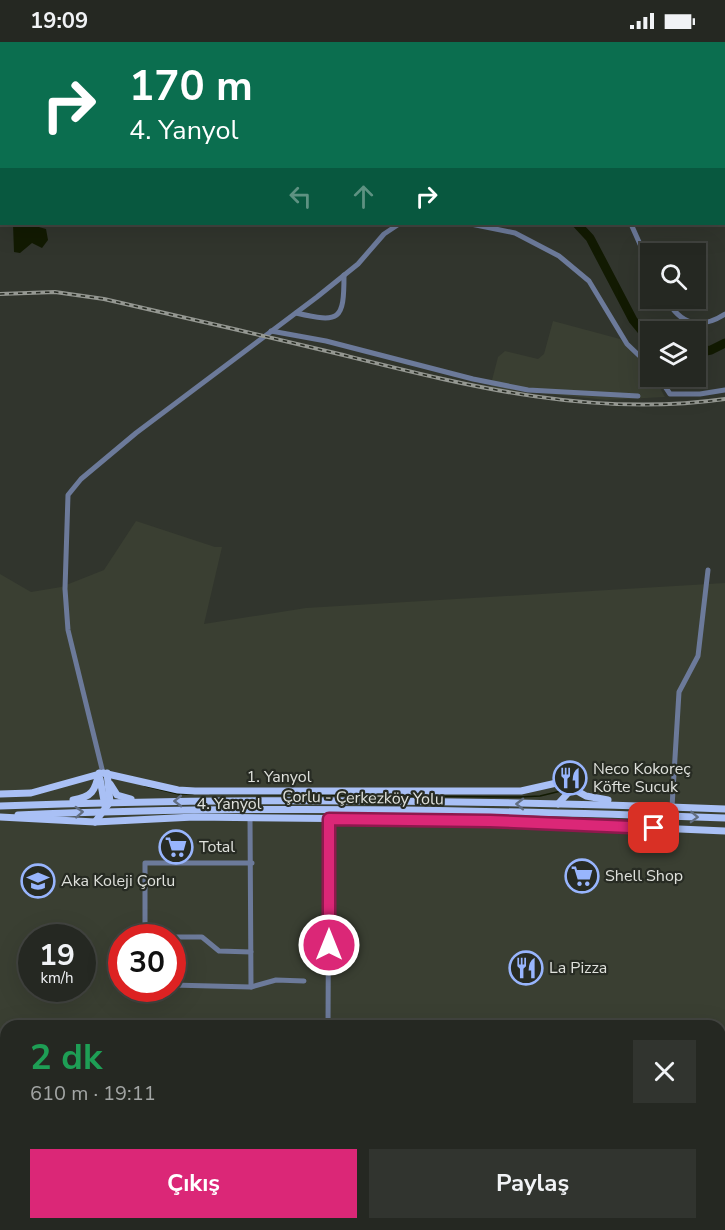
<!DOCTYPE html>
<html lang="tr">
<meta charset="utf-8">
<style>
:root{--surface:#252822;--page:#31342f;--text:#f1f3f6;--muted:#a3a6a5;--line:#424440;--accent:#db2777}
body{margin:0;font-family:"Nunito Sans",sans-serif;background:var(--page);color:var(--text);height:100vh;display:flex;flex-direction:column;font-size:22px;white-space:nowrap}
*{box-sizing:border-box;margin:0}
p{font-size:20px;color:var(--muted)}
.icon{flex:none;width:33px;height:33px;fill:none;stroke:currentColor;stroke-width:2;stroke-linecap:round;stroke-linejoin:round}
.map{position:relative;flex:1;overflow:hidden}
.side{position:absolute;left:0px;top:978px;width:726px;height:210px;display:flex;flex-direction:column;background:var(--surface);border-radius:18px 18px 0 0;box-shadow:0 6px 24px #0002,0 0 0 2px var(--line)}
.side>*{flex:none}
.banner{position:absolute;left:0px;top:0px;width:726px;height:183px;box-shadow:0 6px 24px #0002,0 0 0 2px var(--line);background:#0b6e4f;color:#fff;overflow:hidden}
.fabs{position:absolute;left:640px;top:201px;display:grid;gap:12px}
.fabs a{display:grid;place-items:center;width:66px;height:66px;border-radius:0px;background:var(--surface);box-shadow:0 6px 24px #0002,0 0 0 2px var(--line);font-size:30px}
.speed{position:absolute;left:18px;top:882px;display:flex;gap:12px;font-size:30px;font-weight:700;text-align:center}
.speed>*{display:grid;place-content:center;width:78px;height:78px;border-radius:50%;background:var(--surface);box-shadow:0 6px 24px #0002,0 0 0 2px var(--line);line-height:1}
.speed small{font-size:15px;font-weight:400}
.speed .limit{border:9px solid #d22;background:#fff;color:#111}
.pin{position:absolute;display:grid;place-items:center;width:51px;height:51px;color:#fff;margin:-26px;border-radius:12px;box-shadow:0 3px 9px #0006}
.me{position:absolute;width:66px;margin:-33px;rotate:0deg;stroke-linejoin:round;filter:drop-shadow(0 0 4px #0008)}
.turn{display:flex;align-items:center;gap:21px;height:126px;padding:0 30px;font-size:27px}
.turn .icon{width:78px;height:78px;stroke-width:2.5}
.turn b{display:block;font-size:42px;line-height:51px}
.lanes{display:flex;align-items:center;height:57px;padding:0 30px;background:#0003;justify-content:center;gap:30px;direction:ltr}
.lanes .off{opacity:.35}
.round{display:grid;place-items:center;flex:none;width:63px;height:63px;border-radius:0px;background:var(--page)}
.summary{display:flex;align-items:center;justify-content:space-between;height:102px;padding:0 30px}
h1{font-size:36px;font-weight:700;line-height:45px;color:#1e9e55}
.action{display:flex;gap:12px;margin-top:auto;padding:12px 30px}
.action a{flex:1;height:69px;border-radius:0px;background:var(--accent);color:#fff;font-size:24px;font-weight:700;line-height:69px;text-align:center}
.action a+a{background:var(--page);color:var(--text)}
.status{display:flex;justify-content:space-between;align-items:center;height:42px;padding:0 30px;background:var(--surface);direction:ltr}
.status svg{height:16px;fill:currentColor}
.map>svg:first-child{display:block}
.built{fill:#3a3f32;fill-rule:evenodd}
.water{fill:#121a02}
.lines{fill:none;stroke-linecap:round;stroke-linejoin:round}
.stream{stroke:#121a02;stroke-width:1.5}
.river{stroke:#121a02;stroke-width:9}
.minor{stroke:#6c7a9a;stroke-width:5}
.major{stroke:#a9c0f5;stroke-width:7}
.rail-casing{stroke:#949791;stroke-width:4}
.rail{stroke:#272b23;stroke-width:1.5;stroke-dasharray:4.5;stroke-linecap:butt}
.oneway{stroke:#626e82}
.route-casing{stroke:#8e194d;stroke-width:15}
.route{stroke:#db2777;stroke-width:10}
.labels{text-anchor:middle;dominant-baseline:central;stroke-width:4.5;stroke-linejoin:round;paint-order:stroke}
.poi-label{font-size:16px;fill:#dfe1dc;stroke:#272b23;text-anchor:start}
.street-label{font-size:16px;fill:#dfe1dc;stroke:#272b23}
</style>
<div class="status"><b>19:09</b><svg viewBox="0 0 49 12"><path d="M0 12V9h3v3zM5 12V6h3v6zM10 12V3h3v9zM15 12V0h3v12zM26 1h20v11H26zM47 4h2v5h-2z"/></svg></div>
<div class="map">
<svg width="725" height="1188" viewBox="0 0 725 1188">
<rect width="100%" height="100%" fill="#31352d"/>
<g class="built">
<polygon points="553,279 620,297 651,330 651,334 654,335 665,355 606,358 490,346 498,315 505,309 538,317 544,312"/>
<path d="M136 479 215 505H222L204 582 306 566 725 541V1188H591L592 1182H720V984H6V1182H202V1188H0V532L31 550 61 545 104 528ZM32 896H82V946H32ZM122 896H172V946H122Z"/>
</g>
<g class="water">
<polygon points="13,182 28,182 46,187 48,198 42,206 32,201 20,211 14,210"/>
<polygon points="0,1040 6,1043 6,1064 0,1066"/>
</g>
<g class="lines">
<g class="stream">
<polyline points="145,744 178,752 193,752"/>
<polyline points="210,752 519,755 540,754 561,749"/>
<polyline points="0,1169 6,1173"/>
<polyline points="15,1182 22,1188"/>
<polyline points="535,1182 546,1188"/>
<polyline points="246,1188 259,1182"/>
</g>
<g class="river">
<polyline points="0,88 2,88"/>
<polyline points="577,182 590,196 633,278 651,300"/>
<polyline points="696,311 711,308 725,301"/>
</g>
<g class="minor">
<polyline points="334,0 342,2"/>
<polyline points="398,2 398,0"/>
<polyline points="529,2 530,0"/>
<polyline points="613,2 614,0"/>
<polyline points="656,2 657,0"/>
<polyline points="724,25 725,24"/>
<polyline points="471,182 515,191 559,214 589,239 627,302 651,325"/>
<polyline points="631,182 651,227"/>
<path d="M666 256C680 283 700 288 725 272"/>
<path d="M296 271C340 281 344 279 344 233"/>
<polyline points="271,289 326,299 473,337 528,348 638,354"/>
<polyline points="658,334 670,352 700,352 725,348"/>
<polyline points="103,731 68,588 65,547 68,453 81,437 136,391 317,255 358,222 384,192 399,182"/>
<polyline points="672,765 679,650 698,614 708,528"/>
<polyline points="250,776 251,945"/>
<polyline points="251,910 219,909 202,895 145,895 145,821 252,821"/>
<polyline points="172,943 251,945 276,938 304,939"/>
<polyline points="328,984 329,777"/>
<polyline points="84,1182 84,1188"/>
</g>
<g class="major">
<polyline points="100,737 105,764"/>
<polyline points="110,742 117,753 131,757"/>
<polyline points="0,752 31,751 103,731 178,748 195,749 521,749 561,740 586,754 608,758"/>
<path d="M73 758C92 755 95 749 99 731"/>
<polyline points="558,762 568,751 565,744"/>
<path d="M0 764C241 755 484 758 725 767"/>
<path d="M18 773C253 763 490 768 725 776"/>
<polyline points="0,775 95,780 194,775 474,778 725,789"/>
<polyline points="95,780 110,760 107,731"/>
</g>
<g class="rail-casing">
<path id="rail" d="M0 252 55 250 104 257C182 275 261 293 339 312 468 344 591 376 725 357"/>
</g>
<use href="#rail" class="rail"/>
</g>
<defs><path id="oneway-chevron" d="M-2-3.5L2.5 0L-2 3.5" fill="none" stroke-width="1.6" stroke-linecap="round" stroke-linejoin="round" transform="scale(1.5)"/></defs>
<g class="oneway">
<use href="#oneway-chevron" transform="translate(178 759) rotate(179)"/>
<use href="#oneway-chevron" transform="translate(520 762) rotate(-179)"/>
<use href="#oneway-chevron" transform="translate(79 770) rotate(-3)"/>
<use href="#oneway-chevron" transform="translate(694 775) rotate(2)"/>
</g>
<g class="lines">
<g class="route-casing">
<polyline id="route" points="329,903 329,777 490,779 654,786"/>
</g>
<use href="#route" class="route"/>
</g>
<defs>
<g id="restaurant-ring" transform="scale(1.725)"><circle r="9.5" fill="#272b23" stroke="#98b5fd" stroke-width="1.5"/><path d="M-5-6h1v4h1v-4h1v4h1v-4h1v5L-1.5 .5V6h-2V.5L-5-1ZM5-6V6H3V1.5H1.5Q1.5-4 5-6Z" fill="#98b5fd"/></g>
<g id="supermarket-ring" transform="scale(1.725)"><circle r="9.5" fill="#272b23" stroke="#98b5fd" stroke-width="1.5"/><path d="M-6-5.5h2.5l.6 2H6L4.5 2H-2.5L-4.4-4H-6ZM-1.5 3.2a1.3 1.3 0 1 0 .1 0ZM3 3.2a1.3 1.3 0 1 0 .1 0Z" fill="#98b5fd"/></g>
<g id="school-ring" transform="scale(1.725)"><circle r="9.5" fill="#272b23" stroke="#98b5fd" stroke-width="1.5"/><path d="M0-5L7-2L0 1L-7-2ZM-4 1L0 2.5L4 1V4Q0 6-4 4Z" fill="#98b5fd"/></g>
</defs>
<g fill-rule="evenodd">
<use href="#restaurant-ring" x="570" y="736"/>
<use href="#supermarket-ring" x="176" y="805"/>
<use href="#supermarket-ring" x="582" y="834"/>
<use href="#school-ring" x="38" y="839"/>
<use href="#restaurant-ring" x="526" y="926"/>
</g>
<g class="labels">
<g class="poi-label">
<text x="593" y="727">Neco Kokoreç<tspan x="593" dy="18">Köfte Sucuk</tspan></text>
<text x="199" y="805">Total</text>
<text x="605" y="834">Shell Shop</text>
<text x="61" y="839">Aka Koleji Çorlu</text>
<text x="549" y="926">La Pizza</text>
</g>
<g class="street-label">
<text x="279" y="735">1. Yanyol</text>
<text transform="translate(363 756) rotate(1)">Çorlu - Çerkezköy Yolu</text>
<text x="229" y="762">4. Yanyol</text>
</g>
</g>
</svg>
<div class="fabs">
<a><svg class="icon" aria-label="search" viewBox="0 0 24 24"><circle cx="10" cy="10" r="6"/><path d="M15 15l6 6"/></svg></a>
<a><svg class="icon" aria-label="layers" viewBox="0 0 24 24"><path d="M12 4l9 5-9 5-9-5zM3 14l9 5 9-5"/></svg></a>
</div>
<div class="speed"><div>19<small>km/h</small></div><div class="limit">30</div></div>
<div class="pin" style="left:654px;top:786px;background:#d93025"><svg class="icon" aria-label="arrive" viewBox="0 0 24 24"><path d="M6 21V4h12l-3 4 3 4H6"/></svg></div>
<svg class="me" style="left:329px;top:903px" viewBox="-20 -20 40 40"><circle r="17" fill="#db2777" stroke="#fff" stroke-width="3"/><path d="M0-11L8 9 0 5-8 9z" fill="#fff"/></svg>
<div class="banner">
<div class="turn"><svg class="icon" aria-label="right" viewBox="0 0 24 24"><path d="M7 20v-9h11M14 6l5 5-5 5"/></svg><div><b>170 m</b>4. Yanyol</div></div>
<div class="lanes"><svg class="icon off" aria-label="left" viewBox="0 0 24 24"><path d="M17 20v-9H6M10 6l-5 5 5 5"/></svg><svg class="icon off" aria-label="ahead" viewBox="0 0 24 24"><path d="M12 20V5M6 11l6-6 6 6"/></svg><svg class="icon" aria-label="right" viewBox="0 0 24 24"><path d="M7 20v-9h11M14 6l5 5-5 5"/></svg></div>
</div>
<section class="side">
<div class="summary"><div><h1>2 dk</h1><p>610 m · 19:11</p></div><a class="round"><svg class="icon" aria-label="close" viewBox="0 0 24 24"><path d="M6 6l12 12M18 6L6 18"/></svg></a></div>
<div class="action"><a>Çıkış</a><a>Paylaş</a></div>
</section>
</div>
